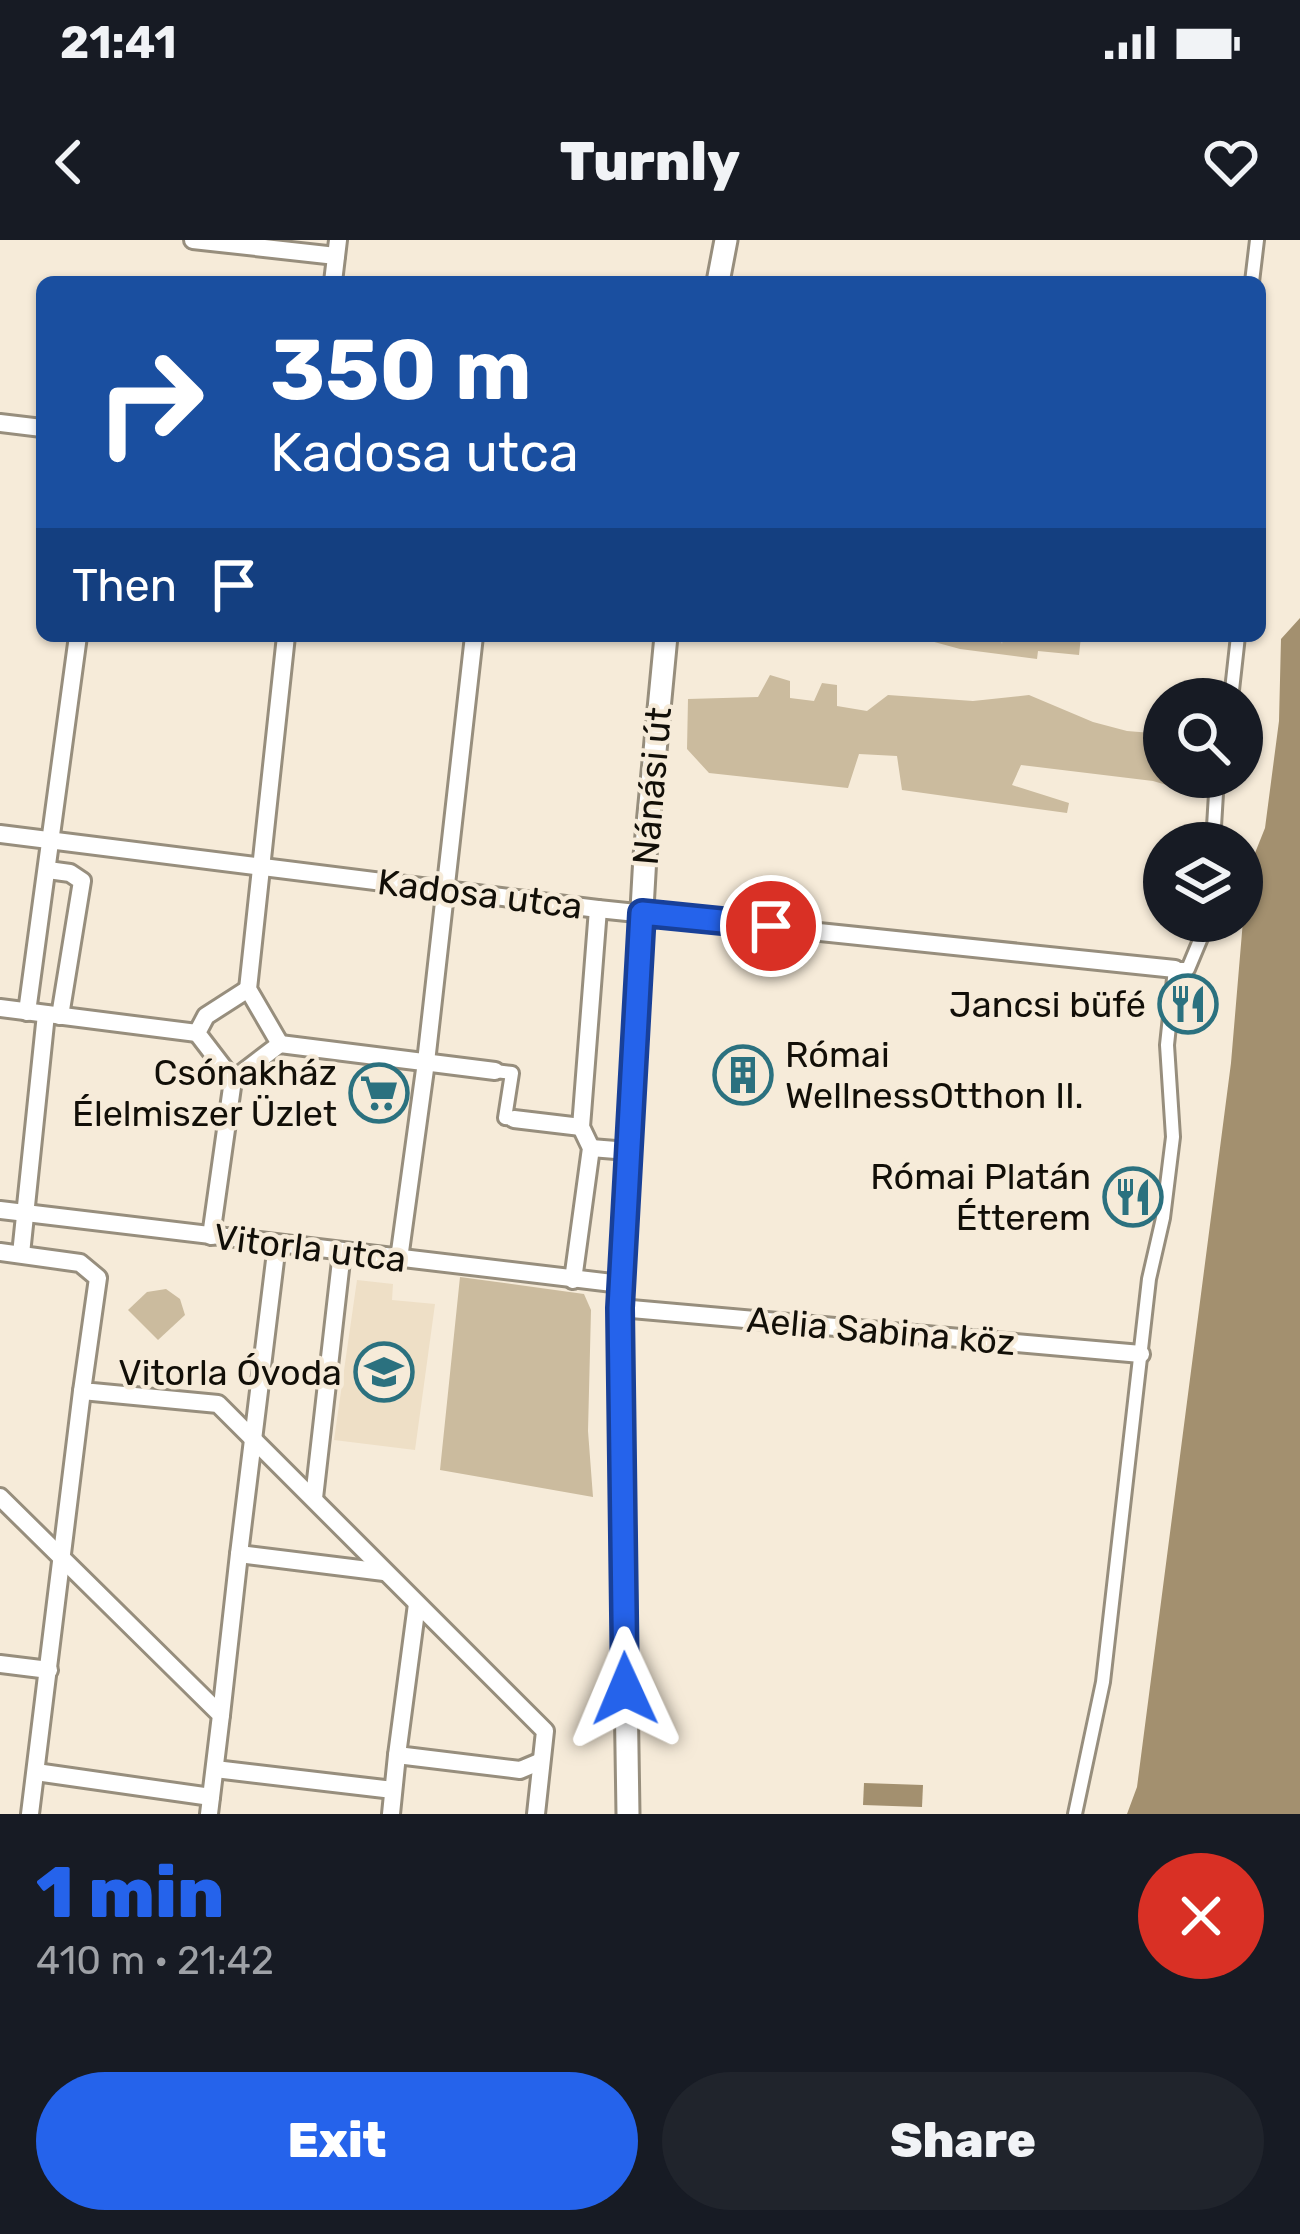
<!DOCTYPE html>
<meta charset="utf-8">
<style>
:root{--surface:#171b24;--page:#20242c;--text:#f1f3f6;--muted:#9ea1a6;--accent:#2563eb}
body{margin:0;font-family:Rubik,sans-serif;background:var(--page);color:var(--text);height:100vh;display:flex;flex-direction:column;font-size:45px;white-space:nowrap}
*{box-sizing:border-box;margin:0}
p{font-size:39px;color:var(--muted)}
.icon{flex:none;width:66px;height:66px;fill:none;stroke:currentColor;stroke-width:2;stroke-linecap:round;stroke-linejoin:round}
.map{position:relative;height:1574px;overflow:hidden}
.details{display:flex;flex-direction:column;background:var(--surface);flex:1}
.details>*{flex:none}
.guide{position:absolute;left:36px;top:36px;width:1230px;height:366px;border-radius:18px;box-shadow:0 3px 9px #0004;background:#1a4fa0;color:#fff;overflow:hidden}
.controls{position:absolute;left:1143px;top:438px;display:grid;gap:24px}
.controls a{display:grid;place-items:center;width:120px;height:120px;border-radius:50%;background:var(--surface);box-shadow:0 3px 9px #0004;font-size:60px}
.pin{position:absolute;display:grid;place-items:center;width:102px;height:102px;color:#fff;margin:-51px;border:6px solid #fff;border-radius:50%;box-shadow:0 3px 12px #0007}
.me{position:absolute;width:132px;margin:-66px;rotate:359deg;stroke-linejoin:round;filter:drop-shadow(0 0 9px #0008)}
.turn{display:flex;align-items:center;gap:42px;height:252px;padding:0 36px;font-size:54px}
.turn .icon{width:156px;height:156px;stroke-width:2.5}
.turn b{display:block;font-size:84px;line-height:102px}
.then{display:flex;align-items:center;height:114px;padding:0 36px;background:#0003;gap:24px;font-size:45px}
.round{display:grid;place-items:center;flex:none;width:126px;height:126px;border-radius:63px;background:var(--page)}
.head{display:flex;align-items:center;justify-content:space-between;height:204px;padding:0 36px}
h1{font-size:72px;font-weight:800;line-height:90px;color:var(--accent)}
.cta{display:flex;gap:24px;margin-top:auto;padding:24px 36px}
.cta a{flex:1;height:138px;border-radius:72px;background:var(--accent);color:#fff;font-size:48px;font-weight:800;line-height:138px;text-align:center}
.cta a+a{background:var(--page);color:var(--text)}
.status{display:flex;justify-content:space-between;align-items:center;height:84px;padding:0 60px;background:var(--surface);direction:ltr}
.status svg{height:33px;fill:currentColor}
header{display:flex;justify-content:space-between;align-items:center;height:156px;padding:0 36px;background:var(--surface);font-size:54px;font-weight:800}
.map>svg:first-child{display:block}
.built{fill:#eedfc6}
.green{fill:#cbbb9e}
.water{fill:#a3906f}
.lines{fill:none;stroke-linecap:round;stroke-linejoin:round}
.pedestrian-casing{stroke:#978e7d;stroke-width:18}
.minor-casing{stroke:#978e7d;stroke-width:22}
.tertiary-casing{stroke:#978e7d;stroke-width:27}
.pedestrian{stroke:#fff;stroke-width:12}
.minor{stroke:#fff;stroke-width:16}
.tertiary{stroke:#fff;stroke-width:21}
.route-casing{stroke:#184099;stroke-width:30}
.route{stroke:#2563eb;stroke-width:21}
.labels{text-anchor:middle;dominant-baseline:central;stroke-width:9;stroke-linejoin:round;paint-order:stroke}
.street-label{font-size:36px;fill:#120f08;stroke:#f6ebd9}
.poi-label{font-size:36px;fill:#120f08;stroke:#f6ebd9;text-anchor:end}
</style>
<div class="status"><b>21:41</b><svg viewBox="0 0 49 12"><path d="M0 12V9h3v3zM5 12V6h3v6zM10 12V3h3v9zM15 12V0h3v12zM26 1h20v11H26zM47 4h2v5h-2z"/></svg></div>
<header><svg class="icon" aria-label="back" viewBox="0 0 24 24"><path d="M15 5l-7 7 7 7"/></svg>Turnly<svg class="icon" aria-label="heart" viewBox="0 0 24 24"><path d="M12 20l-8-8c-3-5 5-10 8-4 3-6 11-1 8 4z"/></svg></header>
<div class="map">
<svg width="1300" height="1574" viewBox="0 0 1300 1574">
<rect width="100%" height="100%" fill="#f6ebd9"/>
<polygon class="built" points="357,1040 393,1044 392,1060 435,1064 415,1210 334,1200"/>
<g class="green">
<polygon points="928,396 1000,396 1002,404 1003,396 1081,396 1079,415 1038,411 1037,419 960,409 927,400"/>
<polygon points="770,435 790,441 790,458 814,461 822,443 837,445 837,466 867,471 888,455 973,461 1029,455 1093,482 1127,491 1164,494 1164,537 1197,537 1194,553 1153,541 1021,525 1012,545 1069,563 1067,573 902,550 897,516 859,514 848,548 709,533 687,509 688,459 758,457"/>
<polygon points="460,1037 584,1054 591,1070 588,1191 593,1257 440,1230"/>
<polygon points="166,1049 180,1059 185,1075 158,1100 128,1070 147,1052"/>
</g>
<g class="water">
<polygon points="1300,378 1300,1574 1127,1574 1137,1547 1231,823 1247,633 1265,588 1279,481 1281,399"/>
<polygon points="864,1543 923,1545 922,1567 863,1565"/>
</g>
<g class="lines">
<g class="pedestrian-casing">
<g id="pedestrian">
<polyline points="1252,42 1257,0"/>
<polyline points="1231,459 1238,396"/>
<polyline points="1213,603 1217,537"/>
<polyline points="495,831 512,833 505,878 514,879"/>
<polyline points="1075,1574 1103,1442 1149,1039 1163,978 1173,897 1167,805 1175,729 1188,729 1208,681"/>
</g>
</g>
<g class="minor-casing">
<g id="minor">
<polyline points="193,0 336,16"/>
<polyline points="333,42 338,0"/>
<polyline points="0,183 42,188"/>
<polyline points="0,594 598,669 1175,729"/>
<polyline points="48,630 70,633 82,641 60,776"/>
<polyline points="0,768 197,793"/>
<polyline points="27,772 78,396"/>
<polyline points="280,804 495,831"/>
<polyline points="233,840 197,793 206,776 248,749"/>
<polyline points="514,879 581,887"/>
<polyline points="591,908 628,911"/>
<polyline points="0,970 621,1044"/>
<polyline points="211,996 233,840 280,804 248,749 286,396"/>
<polyline points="277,1004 239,1314 384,1332"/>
<polyline points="0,1012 80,1023 98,1038 82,1151 218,1164 545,1491 536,1574"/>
<polyline points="21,1014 46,774"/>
<polyline points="399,1019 426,822 474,396"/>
<polyline points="573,1040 591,908 581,887 598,669"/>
<polyline points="620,1068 1141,1114"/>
<polyline points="0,1257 221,1475 209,1574"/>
<polyline points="314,1258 342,1012"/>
<polyline points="417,1364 397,1515 520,1530 539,1522"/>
<polyline points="0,1424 49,1430"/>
<polyline points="221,1475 239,1314"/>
<polyline points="215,1529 393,1550"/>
<polyline points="36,1532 211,1557"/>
<polyline points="30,1574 82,1151"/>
<polyline points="391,1574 397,1515"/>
</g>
</g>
<g class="tertiary-casing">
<g id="tertiary">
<polyline points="718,42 726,0"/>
<polyline points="628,1574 620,1057 645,616 666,396"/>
</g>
</g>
<use href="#pedestrian" class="pedestrian"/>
<use href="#minor" class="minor"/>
<use href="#tertiary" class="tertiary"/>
</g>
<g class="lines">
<g class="route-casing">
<polyline id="route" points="625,1449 620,1068 642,673 771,686"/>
</g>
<use href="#route" class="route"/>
</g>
<defs>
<g id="restaurant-ring" transform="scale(3)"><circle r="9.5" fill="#f6ebd9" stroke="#2b717f" stroke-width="1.5"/><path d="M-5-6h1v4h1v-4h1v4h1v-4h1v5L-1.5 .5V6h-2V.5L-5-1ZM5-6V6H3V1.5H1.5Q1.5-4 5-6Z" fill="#2b717f"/></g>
<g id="building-ring" transform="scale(3)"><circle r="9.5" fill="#f6ebd9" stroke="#2b717f" stroke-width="1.5"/><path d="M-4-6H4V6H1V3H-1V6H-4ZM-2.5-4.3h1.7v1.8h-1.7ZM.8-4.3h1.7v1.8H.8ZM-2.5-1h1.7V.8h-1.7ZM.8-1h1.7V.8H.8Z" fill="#2b717f"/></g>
<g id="supermarket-ring" transform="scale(3)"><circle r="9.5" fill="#f6ebd9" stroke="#2b717f" stroke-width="1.5"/><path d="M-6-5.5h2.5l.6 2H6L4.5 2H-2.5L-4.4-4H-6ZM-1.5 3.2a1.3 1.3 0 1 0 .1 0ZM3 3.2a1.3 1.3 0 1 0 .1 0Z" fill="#2b717f"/></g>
<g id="school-ring" transform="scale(3)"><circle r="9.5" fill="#f6ebd9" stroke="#2b717f" stroke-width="1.5"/><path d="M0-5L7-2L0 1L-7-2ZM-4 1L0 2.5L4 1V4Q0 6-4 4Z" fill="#2b717f"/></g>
</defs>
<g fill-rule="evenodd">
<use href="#restaurant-ring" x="1188" y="764"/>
<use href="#building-ring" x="743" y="835"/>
<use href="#supermarket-ring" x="379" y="853"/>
<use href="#restaurant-ring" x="1133" y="957"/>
<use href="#school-ring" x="384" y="1132"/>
</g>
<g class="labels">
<g class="street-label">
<text transform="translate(652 546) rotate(-85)">Nánási út</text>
<text transform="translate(480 654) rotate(7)">Kadosa utca</text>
<text transform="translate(310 1008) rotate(7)">Vitorla utca</text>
<text transform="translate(881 1091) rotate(5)">Aelia Sabina köz</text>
</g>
<g class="poi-label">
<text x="1146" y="764">Jancsi büfé</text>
<text x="785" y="814" text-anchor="start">Római<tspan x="785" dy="41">WellnessOtthon II.</tspan></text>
<text x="337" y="832">Csónakház<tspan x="337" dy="41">Élelmiszer Üzlet</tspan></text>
<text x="1091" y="936">Római Platán<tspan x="1091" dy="41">Étterem</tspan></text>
<text x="342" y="1132">Vitorla Óvoda</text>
</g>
</g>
</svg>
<div class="controls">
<a><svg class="icon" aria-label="search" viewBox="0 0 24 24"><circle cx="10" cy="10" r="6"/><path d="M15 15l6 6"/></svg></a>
<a><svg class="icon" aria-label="layers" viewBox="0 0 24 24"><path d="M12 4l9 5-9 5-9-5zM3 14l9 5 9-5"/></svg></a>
</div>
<div class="pin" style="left:771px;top:686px;background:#d93025"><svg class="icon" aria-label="arrive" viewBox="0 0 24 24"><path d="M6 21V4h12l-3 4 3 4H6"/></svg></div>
<svg class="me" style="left:625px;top:1449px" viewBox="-20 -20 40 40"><path d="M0-17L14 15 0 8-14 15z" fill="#2563eb" stroke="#fff" stroke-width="4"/></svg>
<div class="guide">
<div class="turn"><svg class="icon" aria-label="right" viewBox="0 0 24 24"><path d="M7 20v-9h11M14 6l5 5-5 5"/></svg><div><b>350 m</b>Kadosa utca</div></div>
<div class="then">Then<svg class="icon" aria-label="arrive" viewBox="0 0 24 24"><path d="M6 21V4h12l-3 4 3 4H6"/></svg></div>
</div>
</div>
<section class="details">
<div class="head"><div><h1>1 min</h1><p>410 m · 21:42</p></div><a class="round" style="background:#d93025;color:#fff"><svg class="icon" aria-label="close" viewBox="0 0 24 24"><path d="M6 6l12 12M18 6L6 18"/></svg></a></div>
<div class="cta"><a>Exit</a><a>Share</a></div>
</section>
